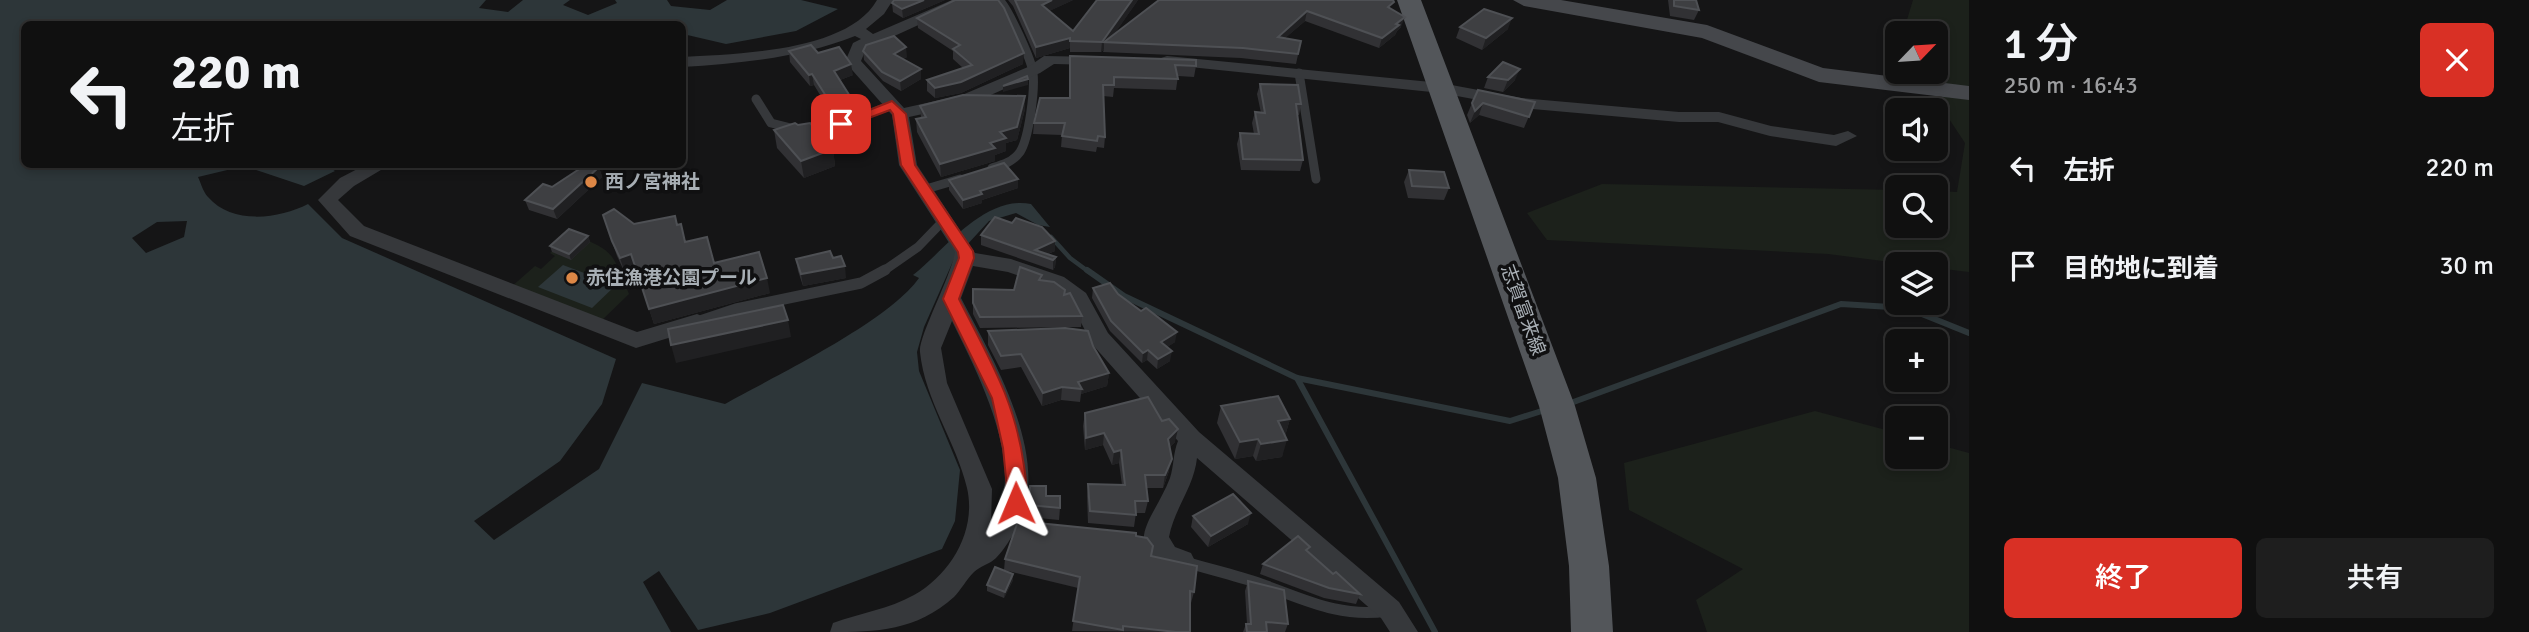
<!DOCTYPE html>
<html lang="ja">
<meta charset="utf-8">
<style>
:root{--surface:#101010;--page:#1e1e1e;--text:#f1f3f6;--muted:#9c9d9f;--line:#303030;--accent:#d93025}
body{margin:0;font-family:Signika,"Noto Sans JP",sans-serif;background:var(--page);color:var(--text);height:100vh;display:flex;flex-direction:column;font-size:26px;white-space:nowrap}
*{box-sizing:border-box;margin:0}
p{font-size:23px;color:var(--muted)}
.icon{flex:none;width:38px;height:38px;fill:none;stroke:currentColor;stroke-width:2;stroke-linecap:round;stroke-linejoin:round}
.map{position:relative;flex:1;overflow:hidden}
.details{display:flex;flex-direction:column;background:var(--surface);width:560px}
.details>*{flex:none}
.hud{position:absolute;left:21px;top:21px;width:665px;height:147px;border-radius:10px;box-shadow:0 4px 10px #0003,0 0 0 2px var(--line);background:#101010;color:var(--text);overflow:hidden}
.needle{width:46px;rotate:65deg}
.controls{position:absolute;left:1885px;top:21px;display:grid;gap:14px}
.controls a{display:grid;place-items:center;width:63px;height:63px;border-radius:10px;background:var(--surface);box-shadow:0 4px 10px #0003,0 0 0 2px var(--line);font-size:35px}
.pin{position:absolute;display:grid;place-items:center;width:60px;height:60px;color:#fff;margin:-30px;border-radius:14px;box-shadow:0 4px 10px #0006}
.me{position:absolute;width:77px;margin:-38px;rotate:359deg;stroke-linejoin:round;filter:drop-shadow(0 0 5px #0008)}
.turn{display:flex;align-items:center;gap:24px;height:147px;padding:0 35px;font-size:32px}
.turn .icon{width:91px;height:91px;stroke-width:2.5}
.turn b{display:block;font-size:49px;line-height:60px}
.round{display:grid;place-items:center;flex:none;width:74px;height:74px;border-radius:10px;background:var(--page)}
.summary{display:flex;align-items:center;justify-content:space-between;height:119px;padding:0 35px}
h1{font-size:42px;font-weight:600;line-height:52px}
.action{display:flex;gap:14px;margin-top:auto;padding:14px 35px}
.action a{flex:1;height:80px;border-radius:10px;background:var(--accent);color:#fff;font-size:28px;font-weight:600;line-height:80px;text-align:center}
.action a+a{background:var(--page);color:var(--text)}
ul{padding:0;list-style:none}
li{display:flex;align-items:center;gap:21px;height:98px;padding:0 35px}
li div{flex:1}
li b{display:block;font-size:26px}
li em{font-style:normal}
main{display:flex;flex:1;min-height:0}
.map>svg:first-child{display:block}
.green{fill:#1c211b}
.water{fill:#2d3639;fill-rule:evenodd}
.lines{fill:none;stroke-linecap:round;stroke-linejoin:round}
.stream-far1{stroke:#2d3639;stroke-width:4.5}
.stream{stroke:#2d3639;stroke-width:6}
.lane-far1{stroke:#36383b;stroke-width:9}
.lane{stroke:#36383b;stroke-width:11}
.street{fill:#36383b;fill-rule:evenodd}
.secondary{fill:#45474b;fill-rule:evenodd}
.primary{fill:#53565a;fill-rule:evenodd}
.wall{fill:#313134}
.shaded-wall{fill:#202022}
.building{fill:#3e3f42;stroke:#4e5054;stroke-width:2}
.route{fill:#d93025;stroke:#8d1f18;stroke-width:2}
.poi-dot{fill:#dd8746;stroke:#101011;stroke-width:2.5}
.labels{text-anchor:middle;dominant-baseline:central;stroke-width:7;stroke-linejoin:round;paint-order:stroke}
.poi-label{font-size:19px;font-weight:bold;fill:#a8afb5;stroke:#101011;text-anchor:start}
.street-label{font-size:19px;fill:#a8afb5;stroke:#101011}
</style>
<main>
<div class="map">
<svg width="1969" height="632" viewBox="0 0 1969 632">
<rect width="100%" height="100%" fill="#151516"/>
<g class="green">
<polygon points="1913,0 1969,0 1969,272 1936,268 1936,264 1906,264 1828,254 1547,240 1527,213 1602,184 1897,190 1897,226 1936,226 1936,191 1957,192 1965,143 1918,72 1936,72 1936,33 1903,33"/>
<path d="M571 234C614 250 612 252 629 294L601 321 510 288 535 266 541 269 555 256 550 253Z"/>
<polygon points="1815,411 1897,433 1897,457 1936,457 1936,444 1969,453 1969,632 1707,632 1696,600 1743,569 1629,510 1624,463"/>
</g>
<g class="water">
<path d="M0 0H486L479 8 508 12 523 0H570L563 5 588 15 617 3 615 0H667L671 6 710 10 727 0H801L838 9 796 31 726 44 683 34 682 24H24V164L326 165 335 171 304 186 244 166 198 177C201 183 203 192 208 197 232 225 279 219 308 204L342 238 616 359 602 404 560 461 474 521 494 540 599 469 642 383 725 404C775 376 888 322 919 278L913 275C945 250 984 195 1031 204L1050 227 1038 225 1016 213 989 221 954 259 924 327 917 352 919 371 960 470 955 521 942 549 770 613 698 630 659 571 643 582 671 632H0ZM187 221 184 237 146 253 132 238 157 222Z"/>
<polygon points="563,265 616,285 592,308 538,287"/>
</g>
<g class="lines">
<polyline class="stream-far1" points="1051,237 1070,258 1089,272"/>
<g class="stream">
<polyline points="1087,270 1124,296 1297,378 1510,421 1545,410"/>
<polyline points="1297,378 1435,632"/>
<polyline points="1568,404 1841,304 1907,308 1969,333"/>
</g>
<g class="lane-far1">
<polyline points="1299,73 1316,179"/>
<polyline points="756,99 771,123 815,134 892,105"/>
<path d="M992 168C1002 165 1013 162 1020 152 1029 138 1035 90 1033 73 1032 61 1008 8 999 0"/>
<polyline points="926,189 960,179"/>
<polyline points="882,272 918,247 945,219"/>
</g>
<g class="lane">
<polyline points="697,322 736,309 861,283 885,270"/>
<path d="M1182 561C1208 569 1235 575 1261 584 1304 599 1339 618 1387 611"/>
</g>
<g class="street">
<path d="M877 0H893L884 14 866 29 873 34 952 0H973L866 49 861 61 904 108 962 95 1028 67 1044 56 1103 57V63L1097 65 1054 64 1040 73 973 103 909 117 917 165 975 253 1011 259 1064 277 1086 293 1108 333 1199 432 1399 602 1418 632H1390L1381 618 1197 458C1194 487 1174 509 1169 537L1175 547 1191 553 1195 561 1191 569 1182 572C1115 548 1153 522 1170 478 1174 466 1173 453 1178 441L1092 344 1071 303 1050 287 1008 272 973 266 961 298C992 358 1054 460 1017 527 1012 537 1004 550 996 558 990 564 980 566 974 572 966 580 961 590 954 597 916 631 877 632 830 632L833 623C860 613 889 609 914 595 950 575 977 531 967 488 956 441 925 401 920 352 918 337 951 277 955 252L899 165 892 115 845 62 853 43 861 39 855 36C800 58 741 63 682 67V57C736 54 848 52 877 0ZM952 321C977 372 1030 471 991 524L992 489 947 383 941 348Z"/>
<polygon points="1167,56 1441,83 1521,98 1679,112 1719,112 1771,126 1834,135 1848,131 1857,136 1836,146 1770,136 1718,122 1679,122 1521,108 1441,93 1161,64 1161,58"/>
<polygon points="367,164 391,164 354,186 338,200 364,226 637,332 697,314 704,317 708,322 704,327 636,348 350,236 318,200 340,178"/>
</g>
<polygon class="secondary" points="1513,0 1561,0 1707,25 1823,68 1969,86 1969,100 1819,82 1702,38 1524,6"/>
<polygon class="primary" points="1397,0 1421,0 1575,406 1596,478 1609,566 1613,632 1571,632 1569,566 1558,478 1539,406"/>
</g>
<g class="wall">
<polygon points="945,0 903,18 893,12 892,3"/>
<polygon points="1008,0 1073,0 1049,11 1073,31 1138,0 1114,34 1159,0 1392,9 1401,27 1397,31 1395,35 1379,48 1305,21 1285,38 1301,41 1296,64 1241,58 1103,52 1104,49 1101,52 1070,52 1070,48 1036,58 1013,6"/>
<polygon points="1668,0 1696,0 1699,10 1694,20 1670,16"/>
<polygon points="917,18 1023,64 961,93 935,98 927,91 927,80 963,68 953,59 953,51 918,28"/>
<polygon points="1460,27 1508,29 1482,50 1456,38"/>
<polygon points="789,51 818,53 853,75 840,80 854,112 834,118 814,85 810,86 790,62"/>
<polygon points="863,51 907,57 903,59 921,69 921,79 901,91 883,81 864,60"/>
<polygon points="1070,56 1196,66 1194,77 1178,76 1176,90 1114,88 1113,97 1103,96 1105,137 1104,148 1097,147 1096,152 1061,147 1062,135 1033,134 1034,123 1069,98"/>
<polygon points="1488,77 1515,80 1503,92 1484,88"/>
<polygon points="1260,84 1301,104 1299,115 1297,115 1303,160 1300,171 1241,170 1237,144 1240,133 1254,134 1252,123 1255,112 1261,113 1257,94"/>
<polygon points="1535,102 1524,128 1479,115 1470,123 1467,115 1472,103"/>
<polygon points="920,106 1025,109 1017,140 1006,143 1006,151 995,155 995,161 941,177 917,132 916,119 921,118"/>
<polygon points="774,130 833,149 835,166 804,178 777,148"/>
<polygon points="599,167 602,177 557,219 529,210 525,200"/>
<polygon points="1409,170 1449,188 1444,200 1408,198 1404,182"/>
<polygon points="949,180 1018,188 982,200 982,203 963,209 949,190"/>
<polygon points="603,215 634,224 677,224 685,242 714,263 770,293 654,324 636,269 625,273 617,256"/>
<polygon points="981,235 1055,241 1055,251 1048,254 1056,257 1055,267 1053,270 981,245"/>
<polygon points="588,236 590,242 571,260 552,252 550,246"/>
<polygon points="833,258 846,278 803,286 798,271 796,259"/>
<polygon points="1042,275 1042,280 1065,295 1082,316 1081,327 980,328 973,314 973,289 1014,290"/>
<polygon points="1093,288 1118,294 1175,342 1167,347 1170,361 1157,369 1147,360 1142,363 1110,331 1092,298"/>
<polygon points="988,331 1093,346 1109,373 1107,386 1081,394 1080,402 1061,400 1042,406 1021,367 1001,370 988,345"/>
<polygon points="1221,406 1290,419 1285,436 1282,457 1256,461 1253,456 1235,459 1217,423"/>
<polygon points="1085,413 1162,421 1175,442 1170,447 1169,471 1163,488 1146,488 1148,501 1145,513 1136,513 1134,527 1088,523 1087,496 1088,484 1122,485 1119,463 1112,465 1103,445 1085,450 1083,426"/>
<polygon points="1030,486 1046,496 1060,508 1059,520 1028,517"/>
<polygon points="1193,516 1248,524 1208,547 1191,527"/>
<polygon points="1136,536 1151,556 1194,592 1191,603 1190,603 1190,632 1072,631 1078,588 1004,570 1005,559"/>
<polygon points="1308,551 1333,574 1360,594 1356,604 1324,598 1260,574 1263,564"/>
<polygon points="1013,580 1004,598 987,591 987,585"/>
<polygon points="1248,581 1288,624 1285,632 1243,632 1246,624 1247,624 1245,591"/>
</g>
<g class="shaded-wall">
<polygon points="924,0 945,0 903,18 902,9"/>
<polygon points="1052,0 1073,0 1041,15 1042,5"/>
<polygon points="1132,0 1138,0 1109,42 1104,42 1104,49 1101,52 1102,42"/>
<polygon points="1307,11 1305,21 1275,47 1278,37"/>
<polygon points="1405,17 1401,27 1397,31 1395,35 1379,48 1382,38"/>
<polygon points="1512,18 1508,29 1482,50 1486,38"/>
<polygon points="1070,38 1070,48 1036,58 1036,47"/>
<polygon points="906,47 907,57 894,64 894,54"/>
<polygon points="1024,53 1023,64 961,93 935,98 935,88"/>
<polygon points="851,64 853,75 835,82 834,71"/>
<polygon points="921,69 921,79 901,91 900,81"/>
<polygon points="1520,69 1515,80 1503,92 1508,80"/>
<polygon points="812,74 814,85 810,86 809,75"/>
<polygon points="1028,79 1028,85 1003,92 1003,86"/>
<polygon points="1025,96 1025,109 1017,140 1006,143 1006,151 995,155 995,161 941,177 940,164 990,143 1000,132"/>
<polygon points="853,101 854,112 834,118 833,107"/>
<polygon points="1483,103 1479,115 1470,123 1475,111"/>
<polygon points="833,149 835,166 804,178 801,161"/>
<polygon points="599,167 602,177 557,219 553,209"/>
<polygon points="1018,179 1018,188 982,200 982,203 963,209 963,200 980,191"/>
<polygon points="588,236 590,242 571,260 569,254"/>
<polygon points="1055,241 1055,251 1042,256 1035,250"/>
<polygon points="631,254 636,269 625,273 620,258"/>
<polygon points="1056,257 1055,267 1053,270 1053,260"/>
<polygon points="845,266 846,278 803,286 801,274"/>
<polygon points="767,278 770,293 654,324 649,309"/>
<polygon points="788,320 791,337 676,363 671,345"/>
<polygon points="1177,332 1175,342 1160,352 1161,342"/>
<polygon points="1148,350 1147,360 1142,363 1143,353"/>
<polygon points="1172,351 1170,361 1157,369 1158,359"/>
<polygon points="1109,373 1107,386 1081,394 1082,389 1078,382"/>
<polygon points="1062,387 1061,400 1042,406 1043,393"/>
<polygon points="1290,419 1285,436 1278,421"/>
<polygon points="1178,429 1175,442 1166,452 1168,439"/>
<polygon points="1104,433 1103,445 1085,450 1086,438"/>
<polygon points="1258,439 1253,456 1235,459 1240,442"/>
<polygon points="1287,440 1282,457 1256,461 1261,444"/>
<polygon points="1121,450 1119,463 1112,465 1114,452"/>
<polygon points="1172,459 1169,471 1163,488 1165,475"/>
<polygon points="1251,513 1248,524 1208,547 1211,536"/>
<polygon points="1013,574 1013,580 1004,598 1005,592"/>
</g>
<g class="building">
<polygon points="894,0 924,0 902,9 892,3"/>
<polygon points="955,0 998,0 1004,8 1024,53 961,82 935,88 927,80 972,65 953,49 960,45 917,18"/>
<polygon points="1015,0 1052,0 1042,5 1073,31 1097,0 1132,0 1102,42 1070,41 1070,38 1036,47"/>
<polygon points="1159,0 1393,0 1394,2 1388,7 1405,17 1396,24 1399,25 1382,38 1307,11 1278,37 1301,41 1298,54 1243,48 1104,42"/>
<polygon points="1674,0 1696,0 1699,10 1674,6"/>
<polygon points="1484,9 1512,18 1486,38 1460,27"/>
<polygon points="894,36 906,47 894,54 921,69 900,81 882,72 863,51 866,45"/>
<polygon points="811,45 818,53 839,47 851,64 834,71 853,101 833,107 812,74 809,75 789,51"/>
<polygon points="1070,56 1196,60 1196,66 1175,65 1178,79 1114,77 1114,85 1103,85 1105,137 1098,136 1097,141 1062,136 1065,123 1034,123 1040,98 1070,98"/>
<polygon points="1503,62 1520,69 1508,80 1488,77"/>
<polygon points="1027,76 1028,79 1003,86"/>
<polygon points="1260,84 1298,85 1301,104 1296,104 1303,160 1243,159 1240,133 1259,134 1255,112 1265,113"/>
<polygon points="1478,90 1535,102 1529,117 1483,103 1475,111 1472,103"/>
<polygon points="963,95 1025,96 1017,127 1000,132 1006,138 990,143 995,148 940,164 916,119 926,117 920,106"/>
<polygon points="795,123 798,125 810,123 833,149 801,161 774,130"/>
<polygon points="1004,163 1018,179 980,191 982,194 963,200 949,180"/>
<polygon points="587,164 597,164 599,167 553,209 525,200 543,184 552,187"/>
<polygon points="1409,170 1444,172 1449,188 1412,186"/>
<polygon points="614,209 634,224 675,216 677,225 681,224 685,242 707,237 714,263 759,252 767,278 649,309 631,254 620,258 612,241 603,215"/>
<polygon points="995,217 1012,223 1016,218 1042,227 1055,241 1035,250 1056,257 1053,260 981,235"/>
<polygon points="569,229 588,236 569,254 550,246"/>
<polygon points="830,251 833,258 841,256 845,266 801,274 796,259"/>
<polygon points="1020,267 1042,275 1039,280 1054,282 1065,290 1064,295 1070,293 1082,316 980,317 973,303 973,289 1014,290"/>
<polygon points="1110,283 1118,294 1141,311 1146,308 1177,332 1161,342 1172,351 1158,359 1148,350 1143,353 1111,321 1093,288"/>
<polygon points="783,305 788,320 671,345 668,329"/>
<polygon points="1065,328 1088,331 1093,346 1109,373 1078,382 1082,389 1062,387 1043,393 1021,354 1001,356 988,331"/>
<polygon points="1278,396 1290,419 1278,421 1287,440 1261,444 1258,439 1240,442 1221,406"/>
<polygon points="1148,397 1162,421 1169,419 1178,429 1168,439 1172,459 1165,475 1145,475 1148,501 1135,501 1136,515 1090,511 1088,484 1125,485 1121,450 1114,452 1104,433 1086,438 1085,413"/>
<polygon points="1030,486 1046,486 1046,496 1060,496 1060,508 1029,505"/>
<polygon points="1233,494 1251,513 1211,536 1193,516"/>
<polygon points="1018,521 1136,533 1136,536 1147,538 1153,546 1151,556 1197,566 1194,592 1190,591 1190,632 1176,632 1123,626 1123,630 1073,621 1080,577 1005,559"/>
<polygon points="1298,536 1310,547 1306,550 1333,574 1336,572 1360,594 1329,588 1263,564"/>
<polygon points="995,567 1013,574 1005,592 987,585"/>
<polygon points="1248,581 1284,590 1288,624 1266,622 1267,632 1247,632 1246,624 1251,624"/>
</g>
<path class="route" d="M892 101 906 114 915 165 973 251 974 258 959 299C988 357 1015 399 1024 466 1026 480 1029 495 1022 508H1009L1003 448 992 398 943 299 959 258 958 252 901 165 893 114 890 110 845 127 834 124Z"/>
<g class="poi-dot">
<circle cx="591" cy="182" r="7"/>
<circle cx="572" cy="278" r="7"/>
</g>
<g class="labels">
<g class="poi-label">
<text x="605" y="182">西ノ宮神社</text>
<text x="586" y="278">赤住漁港公園プール</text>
</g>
<g class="street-label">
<text transform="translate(1523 310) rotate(70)">志賀富来線</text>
</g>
</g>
</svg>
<div class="controls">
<a><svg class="needle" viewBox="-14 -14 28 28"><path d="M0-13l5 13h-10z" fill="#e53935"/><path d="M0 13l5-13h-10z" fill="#9c9d9f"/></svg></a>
<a><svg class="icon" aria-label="sound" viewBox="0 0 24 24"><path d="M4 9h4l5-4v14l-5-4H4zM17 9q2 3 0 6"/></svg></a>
<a><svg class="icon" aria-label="search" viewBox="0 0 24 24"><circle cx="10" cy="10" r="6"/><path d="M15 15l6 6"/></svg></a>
<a><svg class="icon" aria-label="layers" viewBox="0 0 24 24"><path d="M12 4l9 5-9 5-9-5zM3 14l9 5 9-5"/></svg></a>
<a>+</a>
<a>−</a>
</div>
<div class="pin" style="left:841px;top:124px;background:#d93025"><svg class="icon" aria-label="arrive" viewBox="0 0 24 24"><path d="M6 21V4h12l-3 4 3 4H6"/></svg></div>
<svg class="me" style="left:1016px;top:503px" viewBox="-20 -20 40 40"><path d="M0-17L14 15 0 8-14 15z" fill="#d93025" stroke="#fff" stroke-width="4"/></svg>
<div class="hud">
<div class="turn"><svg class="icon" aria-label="left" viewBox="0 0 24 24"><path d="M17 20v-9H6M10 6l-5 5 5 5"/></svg><div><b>220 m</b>左折</div></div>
</div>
</div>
<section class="details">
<div class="summary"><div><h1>1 分</h1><p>250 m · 16:43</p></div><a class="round" style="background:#d93025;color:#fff"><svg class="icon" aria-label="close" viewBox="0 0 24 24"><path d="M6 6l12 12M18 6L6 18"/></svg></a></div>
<ul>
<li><svg class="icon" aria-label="left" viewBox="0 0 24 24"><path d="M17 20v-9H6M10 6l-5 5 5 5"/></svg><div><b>左折</b></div><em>220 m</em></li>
<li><svg class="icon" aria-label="arrive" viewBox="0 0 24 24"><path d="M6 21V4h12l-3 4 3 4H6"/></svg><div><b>目的地に到着</b></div><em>30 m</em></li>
</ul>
<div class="action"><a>終了</a><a>共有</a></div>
</section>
</main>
